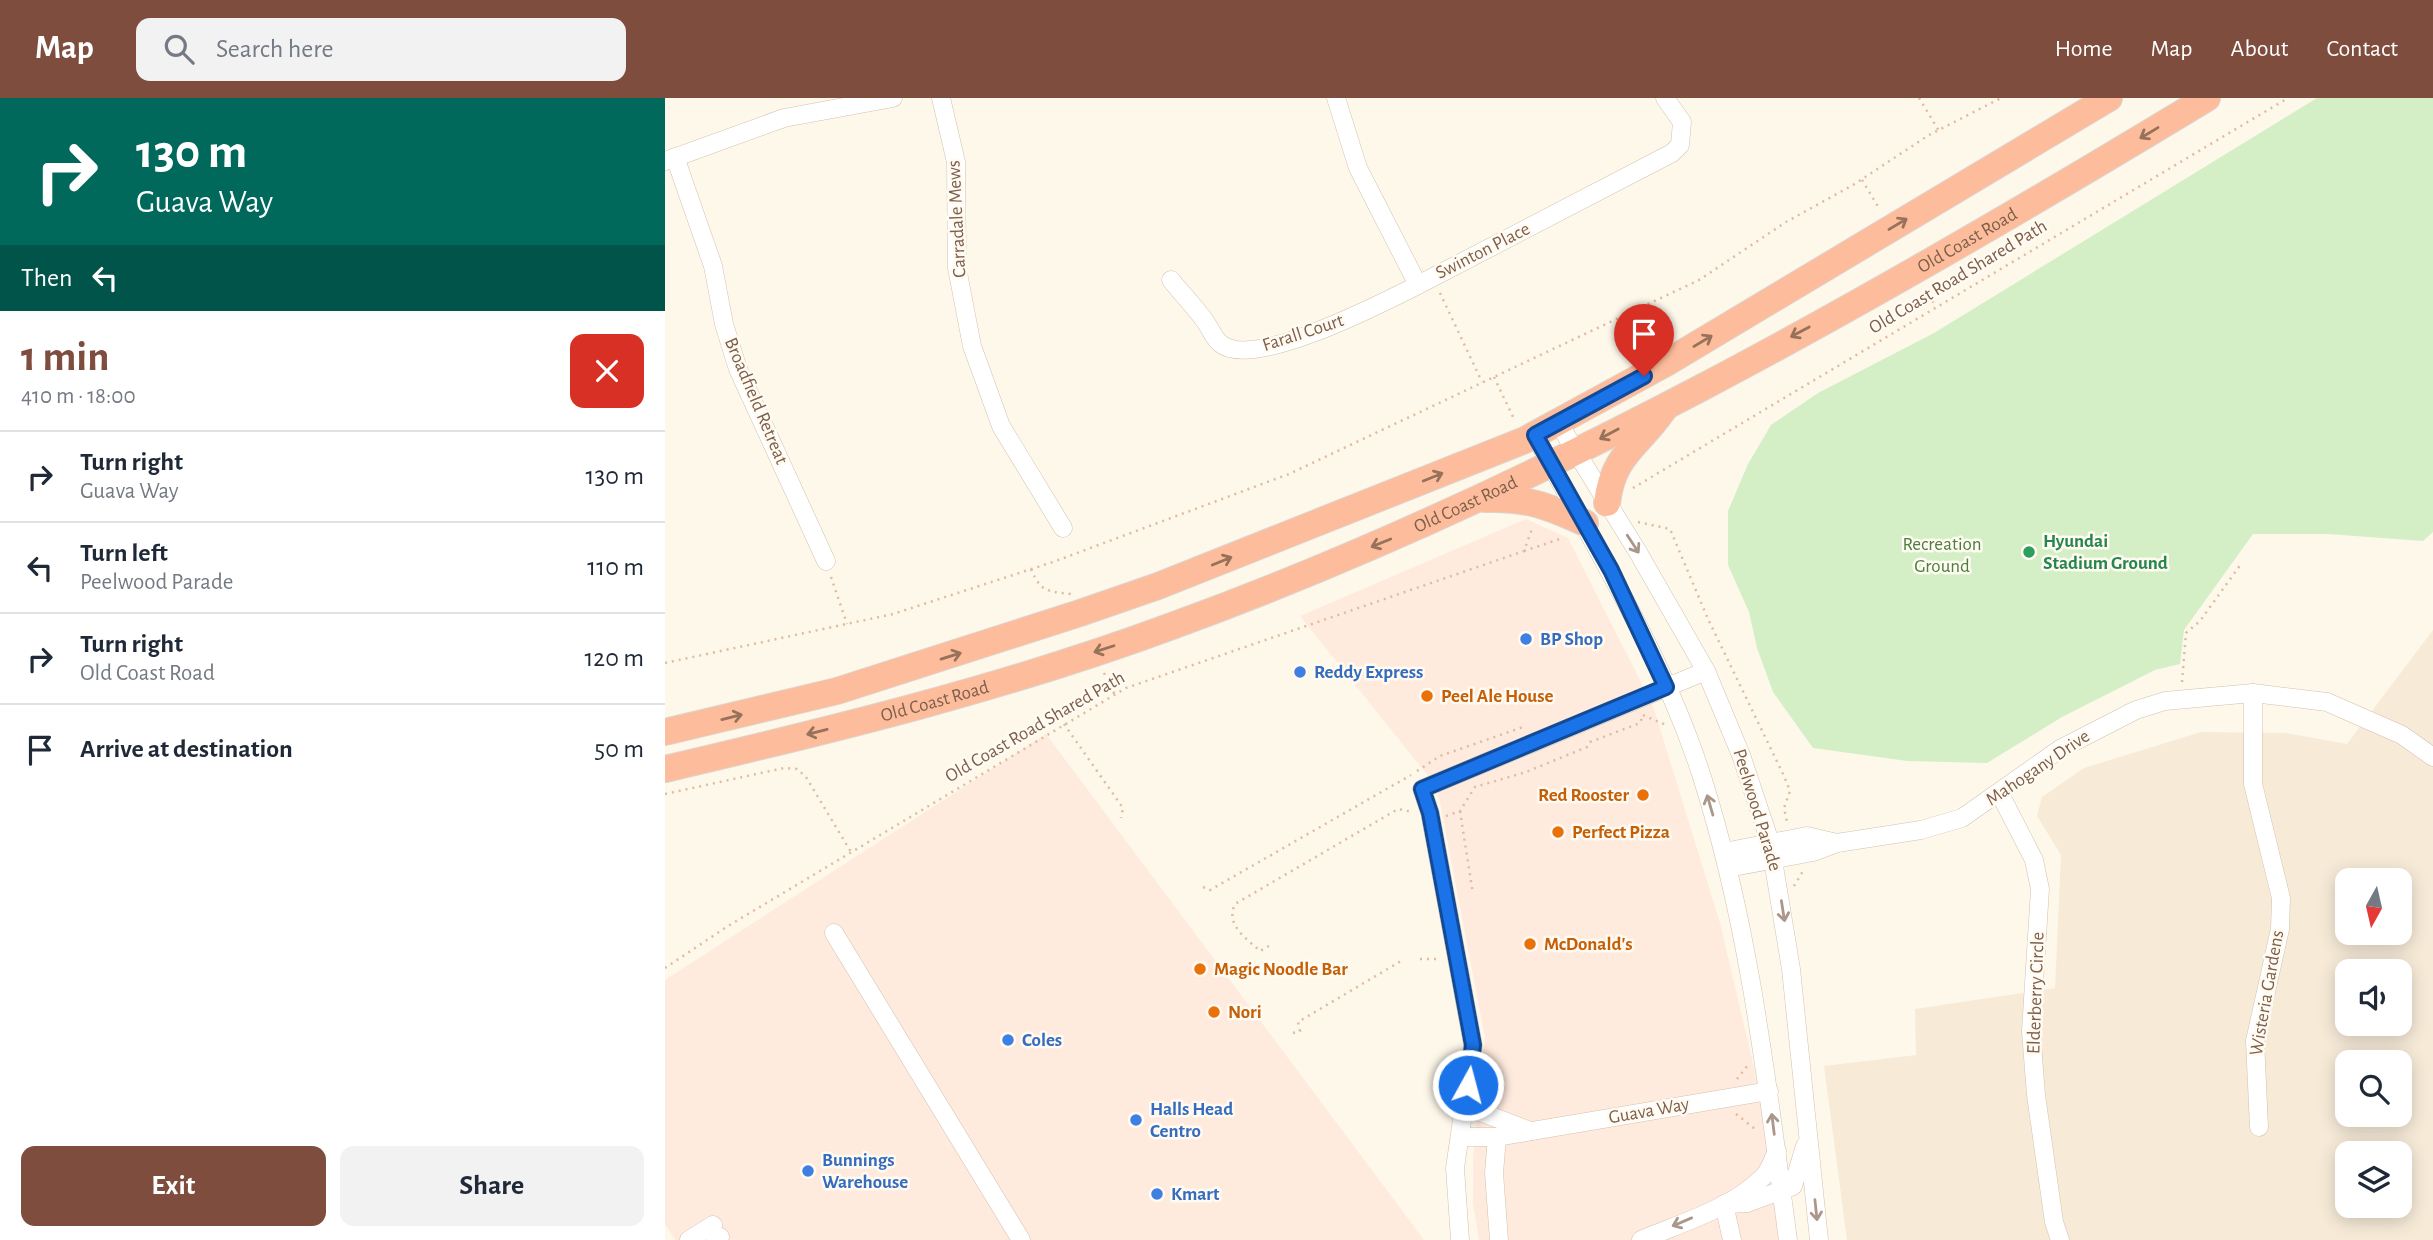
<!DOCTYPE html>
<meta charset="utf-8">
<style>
:root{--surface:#fff;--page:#f2f2f3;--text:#1f2937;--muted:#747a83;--line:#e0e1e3;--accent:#7e4d3e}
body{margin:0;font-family:"Alegreya Sans",sans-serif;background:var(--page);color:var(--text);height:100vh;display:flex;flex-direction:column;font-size:26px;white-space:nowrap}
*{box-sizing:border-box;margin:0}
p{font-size:23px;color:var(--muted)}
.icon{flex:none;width:38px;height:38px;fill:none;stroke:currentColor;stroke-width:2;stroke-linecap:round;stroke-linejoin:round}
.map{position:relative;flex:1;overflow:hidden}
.sheet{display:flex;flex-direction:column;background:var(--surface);width:665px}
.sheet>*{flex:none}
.hud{background:#00695c;color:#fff;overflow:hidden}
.needle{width:46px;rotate:188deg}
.buttons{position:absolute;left:1670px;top:770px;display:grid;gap:14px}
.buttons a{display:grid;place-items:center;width:77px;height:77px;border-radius:14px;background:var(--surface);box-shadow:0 4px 18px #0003;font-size:35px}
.pin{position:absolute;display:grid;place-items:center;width:60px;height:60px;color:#fff;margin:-72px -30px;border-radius:50% 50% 50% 0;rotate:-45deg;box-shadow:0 0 7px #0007}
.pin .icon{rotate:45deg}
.me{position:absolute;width:77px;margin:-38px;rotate:7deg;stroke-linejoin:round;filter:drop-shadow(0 0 5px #0008)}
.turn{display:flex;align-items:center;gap:24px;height:147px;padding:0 21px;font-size:32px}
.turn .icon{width:91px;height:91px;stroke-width:2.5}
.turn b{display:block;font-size:49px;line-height:60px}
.then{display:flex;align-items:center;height:66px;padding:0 21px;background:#0003;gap:14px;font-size:26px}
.round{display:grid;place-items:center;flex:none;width:74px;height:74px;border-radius:14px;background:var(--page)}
.headline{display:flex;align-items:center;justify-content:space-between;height:119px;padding:0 21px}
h1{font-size:42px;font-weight:700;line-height:52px;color:var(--accent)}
.primary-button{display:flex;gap:14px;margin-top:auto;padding:14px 21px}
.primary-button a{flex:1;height:80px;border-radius:14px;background:var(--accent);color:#fff;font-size:28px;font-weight:700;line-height:80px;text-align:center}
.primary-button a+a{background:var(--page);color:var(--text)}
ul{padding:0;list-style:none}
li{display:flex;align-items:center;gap:21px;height:91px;padding:0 21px;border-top:2px solid var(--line)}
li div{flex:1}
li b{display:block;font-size:26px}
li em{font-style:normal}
header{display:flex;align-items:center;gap:42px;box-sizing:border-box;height:98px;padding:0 35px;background:var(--accent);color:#fff}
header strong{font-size:33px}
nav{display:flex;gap:38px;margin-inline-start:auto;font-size:24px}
.search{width:490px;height:63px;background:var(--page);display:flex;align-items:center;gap:18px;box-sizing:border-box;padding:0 24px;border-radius:14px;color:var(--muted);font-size:26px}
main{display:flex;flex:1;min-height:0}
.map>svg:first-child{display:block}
.residential{fill:#f7ebd8;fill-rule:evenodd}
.commercial{fill:#ffeade}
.green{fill:#d4efc6}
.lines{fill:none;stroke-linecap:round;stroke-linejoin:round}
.minor-casing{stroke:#d3c1ae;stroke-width:19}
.highway-casing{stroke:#ddd5d0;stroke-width:28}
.path{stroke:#ddbca1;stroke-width:2.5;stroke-dasharray:2 5;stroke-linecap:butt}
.minor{stroke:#fff;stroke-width:18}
.highway{stroke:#fdbc9c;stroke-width:26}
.oneway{stroke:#97725a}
.oneway2{stroke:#aa9789}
.route-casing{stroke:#114b97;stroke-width:18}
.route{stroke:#1a73e8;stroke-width:12}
.leisure-dot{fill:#2e9e5b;stroke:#fffbf3;stroke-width:2.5}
.shop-dot{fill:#3f7fe0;stroke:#fffbf3;stroke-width:2.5}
.food-dot{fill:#e8710a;stroke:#fffbf3;stroke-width:2.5}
.labels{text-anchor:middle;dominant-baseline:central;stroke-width:5;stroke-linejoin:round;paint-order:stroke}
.street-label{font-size:19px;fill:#7d5f4a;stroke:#fffbf3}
.leisure-label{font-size:19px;font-weight:bold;fill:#27864d;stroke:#fffbf3;text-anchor:start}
.park-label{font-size:19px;fill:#4c7e3d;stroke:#fffbf3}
.shop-label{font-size:19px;font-weight:bold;fill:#366cbe;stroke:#fffbf3;text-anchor:start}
.food-label{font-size:19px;font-weight:bold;fill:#c56008;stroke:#fffbf3;text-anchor:start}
</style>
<header>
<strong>Map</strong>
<div class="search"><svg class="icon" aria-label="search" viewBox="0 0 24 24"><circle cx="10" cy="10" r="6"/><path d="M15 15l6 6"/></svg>Search here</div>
<nav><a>Home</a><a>Map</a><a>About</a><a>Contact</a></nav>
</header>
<main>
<section class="sheet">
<div class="hud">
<div class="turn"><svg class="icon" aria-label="right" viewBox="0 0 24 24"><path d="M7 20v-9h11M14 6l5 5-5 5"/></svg><div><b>130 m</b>Guava Way</div></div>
<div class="then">Then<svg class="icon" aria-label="left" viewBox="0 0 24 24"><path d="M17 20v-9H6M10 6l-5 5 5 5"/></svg></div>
</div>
<div class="headline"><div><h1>1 min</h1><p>410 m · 18:00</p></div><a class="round" style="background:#d93025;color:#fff"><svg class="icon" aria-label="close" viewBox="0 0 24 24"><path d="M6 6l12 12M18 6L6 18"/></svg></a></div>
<ul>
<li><svg class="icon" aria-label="right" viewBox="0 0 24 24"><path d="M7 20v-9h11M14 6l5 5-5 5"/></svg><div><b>Turn right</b><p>Guava Way</p></div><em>130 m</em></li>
<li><svg class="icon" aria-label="left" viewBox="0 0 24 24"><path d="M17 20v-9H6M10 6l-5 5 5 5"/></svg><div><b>Turn left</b><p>Peelwood Parade</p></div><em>110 m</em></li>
<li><svg class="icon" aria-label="right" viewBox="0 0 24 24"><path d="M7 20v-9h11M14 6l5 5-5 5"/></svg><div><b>Turn right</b><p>Old Coast Road</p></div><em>120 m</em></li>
<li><svg class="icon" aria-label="arrive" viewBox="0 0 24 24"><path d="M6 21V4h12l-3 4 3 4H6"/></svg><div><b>Arrive at destination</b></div><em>50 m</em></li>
</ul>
<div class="primary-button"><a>Exit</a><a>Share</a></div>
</section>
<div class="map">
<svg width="1768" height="1142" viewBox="0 0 1768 1142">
<rect width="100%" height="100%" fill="#fef8ea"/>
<path class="residential" d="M1768 532V1142H1182L1159 968 1251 957 1250 911 1390 890 1396 757 1372 718 1377 699 1419 670 1536 634 1621 635 1682 646ZM1682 782H1734V835H1682ZM1682 873H1734V926H1682ZM1682 964H1734V1017H1682ZM1682 1055H1734V1108H1682Z"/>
<g class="commercial">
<polygon points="861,421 903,440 988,608 1055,825 1098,1008 1116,1142 814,1142 808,1105 808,1061 820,939 772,689 635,518"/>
<polygon points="381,636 759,1142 10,1142 0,1126 0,882"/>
</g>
<polygon class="green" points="1652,0 1768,0 1768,434 1758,443 1663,436 1588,436 1519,532 1515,566 1490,572 1397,619 1322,665 1242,663 1148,650 1108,594 1092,550 1084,514 1063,467 1063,413 1083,366 1106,327 1153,295 1269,235"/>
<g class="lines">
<g class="minor-casing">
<g id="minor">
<polyline points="276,0 291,64 292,170 307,248 336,328 398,430"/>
<polyline points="671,0 693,70 753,187 1007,55 1015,47 1017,24 1000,0"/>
<polyline points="10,59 48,168 59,226 73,271 161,463"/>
<polyline points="0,63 119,20 228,0"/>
<path d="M506 182C517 196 530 209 540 223 545 230 549 241 556 246 589 272 719 204 753 187"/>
<polyline points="894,326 974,456 1041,573 1076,657 1105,744 1126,871 1154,1142"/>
<path d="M870 337C929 449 998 557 1037 679 1085 830 1102 986 1123 1142"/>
<polyline points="1588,595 1588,686 1616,800 1615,831 1590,943 1594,1029"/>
<polyline points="1335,696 1369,762 1375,791 1366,933 1371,997 1389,1124 1395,1142"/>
<polyline points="1059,754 1142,738 1172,745"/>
<polyline points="1063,770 1148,754 1172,745 1256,732 1297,720 1395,651 1471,612 1500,603 1588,595 1662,604 1737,637 1768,659"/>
<polyline points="169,835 356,1142"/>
<polyline points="800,1008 865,1033"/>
<polyline points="796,1039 832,1039 1104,993"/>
<polyline points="832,1039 829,1075 834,1142"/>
<polyline points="1059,1106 1067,1142"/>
<polyline points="1061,1106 1082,1105 1128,1088 1140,1048"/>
<polyline points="24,1142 48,1127"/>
<polyline points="51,1142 55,1139"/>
<polyline points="795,1142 790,1070 808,947 765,715 757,691 1041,573"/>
<path d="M976 1142C1016 1125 1068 1110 1099 1078 1105 1072 1108 1061 1112 1053"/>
</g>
</g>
<g class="highway-casing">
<g id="highway">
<path d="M821 401C863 400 883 408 920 425"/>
<path d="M942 405C948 356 973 349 999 311"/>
<polyline points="0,634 172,593 415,515 493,488 860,342 1001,265 1444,0"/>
<path id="s1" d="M0 671C171 631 342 589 507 528 870 396 1212 200 1542 0"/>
</g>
</g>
<g class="path">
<polyline points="1254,0 1274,33"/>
<polyline points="1197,82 1215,112"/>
<polyline points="1260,191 1271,209"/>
<polyline points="775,195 817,284"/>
<polyline points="829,279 850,323"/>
<polyline points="968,390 1623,0"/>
<polyline points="973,424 1005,431 1043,521 1119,678 1125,693 1119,710 1122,724"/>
<polyline points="859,453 898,440"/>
<path d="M366 471C376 494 381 493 406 496"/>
<polyline points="166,479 182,526"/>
<polyline points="0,565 228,516 388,464 624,376 1034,182 1121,124 1188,87 1264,37 1336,0"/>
<polyline points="439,575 450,597"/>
<polyline points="1517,584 1521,535 1535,523 1576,466"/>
<polyline points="978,617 1001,627"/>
<polyline points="399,626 458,710 456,720"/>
<polyline points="752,673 775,658 861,628"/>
<polyline points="0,696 119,670 132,671 141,679 186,754"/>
<polyline points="795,713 808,796"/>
<polyline points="781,718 795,713 810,689 861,674 922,649 925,644 975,625 978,617"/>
<polyline points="1129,788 1138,773"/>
<polyline points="538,789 545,792 746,677"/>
<path d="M604 848 595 853C581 840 560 827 570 806L733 711 747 714"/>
<polyline points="755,861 774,861"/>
<polyline points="0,870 63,828 461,590 859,453 868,428"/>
<polyline points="628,935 635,933 633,924 736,863"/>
<polyline points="1072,981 1083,967"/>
<polyline points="1071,1016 1090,1031"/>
</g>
<use href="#minor" class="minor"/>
<use href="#highway" class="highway"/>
</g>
<defs><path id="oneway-shaft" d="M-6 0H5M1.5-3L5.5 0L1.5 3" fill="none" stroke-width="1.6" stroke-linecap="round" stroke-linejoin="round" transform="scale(1.75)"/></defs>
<g class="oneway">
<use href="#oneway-shaft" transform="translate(1484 35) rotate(149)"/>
<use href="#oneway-shaft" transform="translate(1233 126) rotate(-31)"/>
<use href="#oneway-shaft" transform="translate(1135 234) rotate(152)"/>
<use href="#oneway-shaft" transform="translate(1038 243) rotate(-31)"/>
<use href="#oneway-shaft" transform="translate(944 336) rotate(152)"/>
<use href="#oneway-shaft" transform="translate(768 379) rotate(-22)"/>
<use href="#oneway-shaft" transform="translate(716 445) rotate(158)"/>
<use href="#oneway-shaft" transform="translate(557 463) rotate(-22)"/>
<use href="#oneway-shaft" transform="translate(439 551) rotate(162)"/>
<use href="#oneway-shaft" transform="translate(286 558) rotate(-17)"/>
<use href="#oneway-shaft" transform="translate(67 619) rotate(-14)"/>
<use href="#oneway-shaft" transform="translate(152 634) rotate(166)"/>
</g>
<g class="oneway2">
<use href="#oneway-shaft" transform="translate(968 446) rotate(57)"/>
<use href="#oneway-shaft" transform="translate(1045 707) rotate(-106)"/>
<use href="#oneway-shaft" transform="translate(1118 813) rotate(81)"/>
<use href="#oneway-shaft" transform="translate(1108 1026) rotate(-97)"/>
<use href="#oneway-shaft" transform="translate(1151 1112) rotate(84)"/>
<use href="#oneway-shaft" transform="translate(1017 1124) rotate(157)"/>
</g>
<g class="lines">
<g class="route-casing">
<polyline id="route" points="803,987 808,947 765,715 757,691 1001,589 946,472 870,337 979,278"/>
</g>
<use href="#route" class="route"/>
</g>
<circle class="leisure-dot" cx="1364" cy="454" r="7"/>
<g class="shop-dot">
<circle cx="861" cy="541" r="7"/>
<circle cx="635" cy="574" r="7"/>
<circle cx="343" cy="942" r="7"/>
<circle cx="471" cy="1022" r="7"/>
<circle cx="143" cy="1073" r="7"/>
<circle cx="492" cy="1096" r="7"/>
</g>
<g class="food-dot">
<circle cx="762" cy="598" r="7"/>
<circle cx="978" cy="697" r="7"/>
<circle cx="893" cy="734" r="7"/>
<circle cx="865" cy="846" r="7"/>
<circle cx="535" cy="871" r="7"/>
<circle cx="549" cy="914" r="7"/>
</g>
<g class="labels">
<g class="street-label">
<text transform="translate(292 121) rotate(-93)">Carradale Mews</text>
<text stroke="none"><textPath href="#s1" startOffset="1412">Old Coast Road</textPath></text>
<text transform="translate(818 153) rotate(-27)">Swinton Place</text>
<text transform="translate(1293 179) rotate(-31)">Old Coast Road Shared Path</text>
<text transform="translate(638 235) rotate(-18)">Farall Court</text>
<text transform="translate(91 303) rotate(67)">Broadfield Retreat</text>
<text stroke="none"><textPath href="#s1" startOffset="845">Old Coast Road</textPath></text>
<text stroke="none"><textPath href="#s1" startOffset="278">Old Coast Road</textPath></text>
<text transform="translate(370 629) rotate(-30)">Old Coast Road Shared Path</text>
<text transform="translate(1373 670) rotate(-34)">Mahogany Drive</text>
<text transform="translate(1092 712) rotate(73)">Peelwood Parade</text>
<text transform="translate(1371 895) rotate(-88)">Elderberry Circle</text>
<text transform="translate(1602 895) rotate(-80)">Wisteria Gardens</text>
<text transform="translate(984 1013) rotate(-10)">Guava Way</text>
</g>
<g class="leisure-label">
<text x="1378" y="443">Hyundai<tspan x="1378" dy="22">Stadium Ground</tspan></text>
</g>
<g class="park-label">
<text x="1277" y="446">Recreation<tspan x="1277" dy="22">Ground</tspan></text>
</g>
<g class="shop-label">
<text x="875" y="541">BP Shop</text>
<text x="649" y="574">Reddy Express</text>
<text x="357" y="942">Coles</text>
<text x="485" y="1011">Halls Head<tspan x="485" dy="22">Centro</tspan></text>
<text x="157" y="1062">Bunnings<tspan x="157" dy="22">Warehouse</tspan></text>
<text x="506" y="1096">Kmart</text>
</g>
<g class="food-label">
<text x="776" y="598">Peel Ale House</text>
<text x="964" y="697" text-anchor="end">Red Rooster</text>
<text x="907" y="734">Perfect Pizza</text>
<text x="879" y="846">McDonald's</text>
<text x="549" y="871">Magic Noodle Bar</text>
<text x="563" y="914">Nori</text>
</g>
</g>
</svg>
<div class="buttons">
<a><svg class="needle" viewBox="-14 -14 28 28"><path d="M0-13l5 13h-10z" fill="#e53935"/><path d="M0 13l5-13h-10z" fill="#747a83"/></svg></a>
<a><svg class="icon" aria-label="sound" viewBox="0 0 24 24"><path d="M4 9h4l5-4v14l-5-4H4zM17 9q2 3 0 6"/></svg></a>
<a><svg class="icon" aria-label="search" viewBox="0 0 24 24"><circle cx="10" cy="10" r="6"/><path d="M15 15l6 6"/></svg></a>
<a><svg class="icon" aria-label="layers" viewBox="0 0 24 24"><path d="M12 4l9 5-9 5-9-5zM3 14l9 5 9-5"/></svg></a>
</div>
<div class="pin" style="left:979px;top:278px;background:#d93025"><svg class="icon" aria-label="arrive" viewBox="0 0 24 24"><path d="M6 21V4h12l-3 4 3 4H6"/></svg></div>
<svg class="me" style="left:803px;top:987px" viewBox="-20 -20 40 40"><circle r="17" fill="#1a73e8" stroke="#fff" stroke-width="3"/><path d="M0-11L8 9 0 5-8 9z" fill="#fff"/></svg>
</div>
</main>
